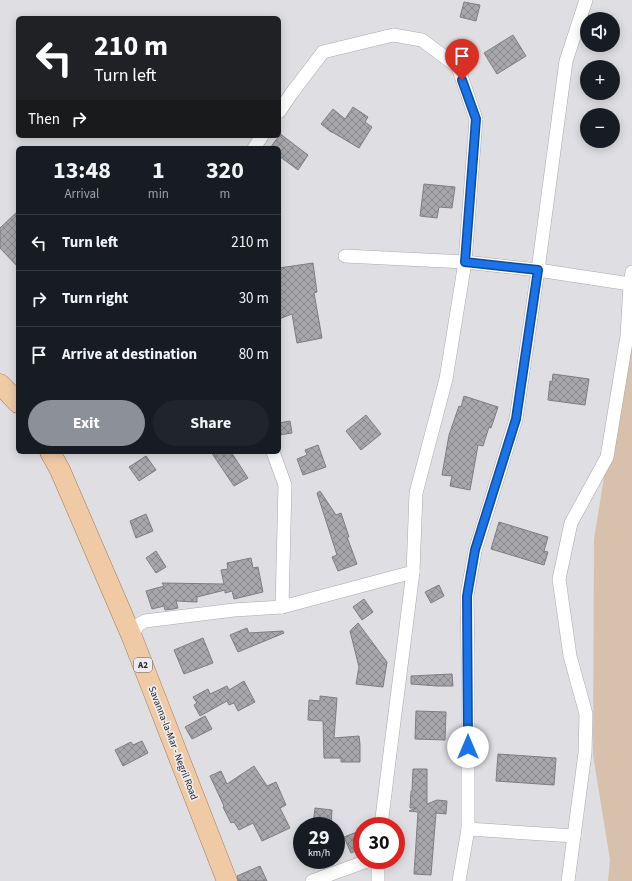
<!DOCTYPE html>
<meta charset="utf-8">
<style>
:root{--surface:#171b24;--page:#20242c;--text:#f1f3f6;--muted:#9ea1a6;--line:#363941;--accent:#8c9099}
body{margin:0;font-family:"Source Sans 3",sans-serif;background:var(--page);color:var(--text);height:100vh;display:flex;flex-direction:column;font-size:15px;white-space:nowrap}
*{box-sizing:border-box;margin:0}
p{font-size:13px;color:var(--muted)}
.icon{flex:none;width:22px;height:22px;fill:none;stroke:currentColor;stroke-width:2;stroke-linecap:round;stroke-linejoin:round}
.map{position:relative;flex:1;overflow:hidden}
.panel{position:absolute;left:16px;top:146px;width:265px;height:308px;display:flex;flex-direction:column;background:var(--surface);border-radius:6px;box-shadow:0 2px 10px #0003}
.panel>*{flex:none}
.hud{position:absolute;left:16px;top:16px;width:265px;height:122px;border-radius:6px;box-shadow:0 2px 10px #0003;background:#202124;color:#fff;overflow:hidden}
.fabs{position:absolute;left:580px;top:12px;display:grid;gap:8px}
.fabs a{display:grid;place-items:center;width:40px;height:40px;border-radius:50%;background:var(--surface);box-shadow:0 2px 10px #0003;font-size:20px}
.speed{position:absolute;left:293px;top:817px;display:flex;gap:8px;font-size:20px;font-weight:700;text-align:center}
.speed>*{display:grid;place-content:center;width:52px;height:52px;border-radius:50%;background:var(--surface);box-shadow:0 2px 10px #0003;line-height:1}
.speed small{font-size:10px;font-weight:400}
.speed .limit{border:6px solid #d22;background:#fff;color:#111}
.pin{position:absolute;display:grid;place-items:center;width:34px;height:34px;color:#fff;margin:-41px -17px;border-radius:50% 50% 50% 0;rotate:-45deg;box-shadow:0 0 4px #0007}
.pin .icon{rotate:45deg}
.me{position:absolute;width:44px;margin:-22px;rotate:0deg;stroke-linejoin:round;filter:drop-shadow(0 0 3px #0008)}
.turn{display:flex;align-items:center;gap:14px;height:84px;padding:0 12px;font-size:18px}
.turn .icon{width:52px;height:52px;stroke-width:2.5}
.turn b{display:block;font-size:28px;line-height:34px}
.then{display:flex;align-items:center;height:38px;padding:0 12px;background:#0003;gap:8px;font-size:15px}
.eta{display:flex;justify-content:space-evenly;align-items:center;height:68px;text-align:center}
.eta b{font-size:24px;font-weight:700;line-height:28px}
.cta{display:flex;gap:8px;margin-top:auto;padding:8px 12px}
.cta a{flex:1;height:46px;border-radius:24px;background:var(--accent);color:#fff;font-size:16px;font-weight:700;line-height:46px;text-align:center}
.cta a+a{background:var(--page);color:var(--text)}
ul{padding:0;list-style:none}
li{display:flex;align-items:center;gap:12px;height:56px;padding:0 12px;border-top:1px solid var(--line)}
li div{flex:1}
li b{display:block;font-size:15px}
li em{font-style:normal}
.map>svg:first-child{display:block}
.grass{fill:#d8c1ac}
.building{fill:url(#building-cross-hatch);stroke:#7e7d81}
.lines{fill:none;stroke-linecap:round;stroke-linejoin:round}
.minor-casing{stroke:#a9a8ac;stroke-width:14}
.primary-casing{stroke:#a27952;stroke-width:21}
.minor{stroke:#fff;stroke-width:13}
.primary{stroke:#efcaa5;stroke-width:20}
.route-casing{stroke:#114b97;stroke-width:10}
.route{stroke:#1a73e8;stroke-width:7}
.labels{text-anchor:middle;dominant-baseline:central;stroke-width:3.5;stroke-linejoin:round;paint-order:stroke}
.shield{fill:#ecebef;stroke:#616062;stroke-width:1}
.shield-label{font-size:9px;font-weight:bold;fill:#252526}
.street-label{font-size:10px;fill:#252526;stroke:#ecebef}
</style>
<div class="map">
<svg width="632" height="881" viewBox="0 0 632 881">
<defs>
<pattern id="building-cross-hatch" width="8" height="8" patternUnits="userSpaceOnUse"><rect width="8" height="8" fill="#a7a6aa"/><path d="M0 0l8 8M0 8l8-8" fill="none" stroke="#88878a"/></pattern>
</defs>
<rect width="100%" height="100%" fill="#dfdee2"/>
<polygon class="grass" points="632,314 632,881 608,881 610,860 593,755 594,539 627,336"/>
<g class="building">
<polygon points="464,2 480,5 476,21 460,17"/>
<polygon points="513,35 526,56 497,74 484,53"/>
<polygon points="353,107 368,117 365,122 372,127 359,148 332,132 331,132 321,124 333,109 345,119"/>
<polygon points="279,133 308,155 298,170 279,156 279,148 270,148 279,136"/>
<polygon points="424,184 455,187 452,208 439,207 437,218 420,216"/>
<polygon points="18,211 18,267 0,248 0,228"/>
<polygon points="313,263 317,292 314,293 322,338 297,343 292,314 279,319 279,268"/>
<polygon points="553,374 589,379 585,405 548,400 550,381 552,382"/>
<polygon points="464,396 498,407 491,428 489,427 483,446 478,445 470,490 450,486 452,476 442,475 449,435 459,406 461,407"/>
<polygon points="366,415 381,434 361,450 346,431"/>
<polygon points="290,421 292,433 279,435 279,423"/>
<polygon points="318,445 326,467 303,475 297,459 307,455 305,450"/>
<polygon points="211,452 231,452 248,478 234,486"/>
<polygon points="146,456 156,470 139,481 129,467"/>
<polygon points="320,491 336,515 341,513 349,537 347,537 357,564 338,571 332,557 337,555 317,493"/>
<polygon points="146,514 153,531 136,538 130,521"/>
<polygon points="499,522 548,537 544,551 548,552 544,565 491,549"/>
<polygon points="156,551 166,567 156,573 146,558"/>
<polygon points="251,558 253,568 258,567 263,592 234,599 232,591 225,593 225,590 197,597 197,602 176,601 178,608 173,609 165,610 164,606 152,609 146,591 164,586 162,583 224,584 221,570 228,569 227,563"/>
<polygon points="439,585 444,596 431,603 425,592"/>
<polygon points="364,599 373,612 362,620 353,607"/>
<polygon points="358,623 387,662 383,687 356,684 359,667 350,631"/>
<polygon points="247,628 249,633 283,631 284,633 238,652 230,635"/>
<polygon points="203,638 213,663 184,674 174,650"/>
<polygon points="452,674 453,686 437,686 411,684 411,676"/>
<polygon points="244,681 255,702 238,711 234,703 229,705 227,701 200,716 194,705 197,703 193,697 208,689 210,694 227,686 229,690"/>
<polygon points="320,696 337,698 334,738 359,736 360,744 360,762 341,762 341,758 324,758 323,721 308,720 309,700 320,701"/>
<polygon points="416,711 446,712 445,740 415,739"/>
<polygon points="205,716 212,729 192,739 185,727"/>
<polygon points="142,741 148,753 123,766 115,750 131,742 133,745"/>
<polygon points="498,754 556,758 554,785 496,781"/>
<polygon points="254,766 267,786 276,782 286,805 280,808 290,828 262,841 253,823 239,830 234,822 231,823 223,807 224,806 210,776 221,771 227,784"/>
<polygon points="413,769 427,769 427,804 437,800 447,801 446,814 436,813 431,875 414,874 418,812 409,811 416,808 410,808 411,791 412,791"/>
<polygon points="315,808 332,810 331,826 313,825"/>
<polygon points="362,830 362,848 351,853 344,837"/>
<polygon points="260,866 267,881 238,881 237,876"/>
</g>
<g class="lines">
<g class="minor-casing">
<g id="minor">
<polyline points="279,112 291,94 323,52 393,35 422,40 458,67 476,119 465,262 446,379 416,493 413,572 390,753 381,826"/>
<polyline points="254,148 262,136"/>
<polyline points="345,256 465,262 538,270 630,284"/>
<polyline points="273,452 285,485 282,607 413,572"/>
<polyline points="132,637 138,625 145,621 234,610 282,607"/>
<polyline points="468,829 574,836"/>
<polyline points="378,860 378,881"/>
<polyline points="312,881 370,860"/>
<polyline points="459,881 468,829 468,657 467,595 475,551 516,419 538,270 566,61 586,0"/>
<polyline points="568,881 585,753 586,714 570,656 559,579 571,523 607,457 627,336 630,284 632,272"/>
</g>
</g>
<g class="primary-casing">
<g id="primary">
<polyline points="0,384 18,403"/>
<polyline points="50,452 60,470 132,637 227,881"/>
</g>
</g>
<use href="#minor" class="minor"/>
<use href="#primary" class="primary"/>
</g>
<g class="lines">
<g class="route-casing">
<polyline id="route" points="462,80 476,119 465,262 538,270 516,419 475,550 467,596 468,747"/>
</g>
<use href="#route" class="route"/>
</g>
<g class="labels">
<rect class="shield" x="134" y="658" width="18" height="14" rx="3"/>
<g class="shield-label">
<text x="143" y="665">A2</text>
</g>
<g class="street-label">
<text transform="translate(173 743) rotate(69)">Savanna-la-Mar - Negril Road</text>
</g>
</g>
</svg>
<div class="fabs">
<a><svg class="icon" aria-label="sound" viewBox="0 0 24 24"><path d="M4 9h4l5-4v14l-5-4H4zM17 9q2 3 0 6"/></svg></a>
<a>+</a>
<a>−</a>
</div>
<div class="speed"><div>29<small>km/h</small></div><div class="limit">30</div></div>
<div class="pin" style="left:462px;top:80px;background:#d93025"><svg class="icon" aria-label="arrive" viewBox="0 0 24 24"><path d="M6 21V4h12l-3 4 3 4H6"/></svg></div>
<svg class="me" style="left:468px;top:747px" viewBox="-20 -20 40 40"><circle r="19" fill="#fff"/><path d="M0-13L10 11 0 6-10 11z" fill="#1a73e8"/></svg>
<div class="hud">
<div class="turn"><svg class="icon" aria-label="left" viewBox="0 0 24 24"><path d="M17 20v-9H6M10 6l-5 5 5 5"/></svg><div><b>210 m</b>Turn left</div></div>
<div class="then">Then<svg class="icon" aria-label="right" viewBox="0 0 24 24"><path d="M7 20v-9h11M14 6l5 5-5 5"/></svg></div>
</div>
<section class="panel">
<div class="eta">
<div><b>13:48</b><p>Arrival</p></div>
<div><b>1</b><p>min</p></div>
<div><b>320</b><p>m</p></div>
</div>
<ul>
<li><svg class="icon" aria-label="left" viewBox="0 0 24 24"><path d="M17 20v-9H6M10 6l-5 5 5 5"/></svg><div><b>Turn left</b></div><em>210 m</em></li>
<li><svg class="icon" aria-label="right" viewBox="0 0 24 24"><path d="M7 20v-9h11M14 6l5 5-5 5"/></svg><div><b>Turn right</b></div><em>30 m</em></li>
<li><svg class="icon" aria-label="arrive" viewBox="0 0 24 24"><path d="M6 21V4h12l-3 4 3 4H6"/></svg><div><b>Arrive at destination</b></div><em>80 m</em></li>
</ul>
<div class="cta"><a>Exit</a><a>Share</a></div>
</section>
</div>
